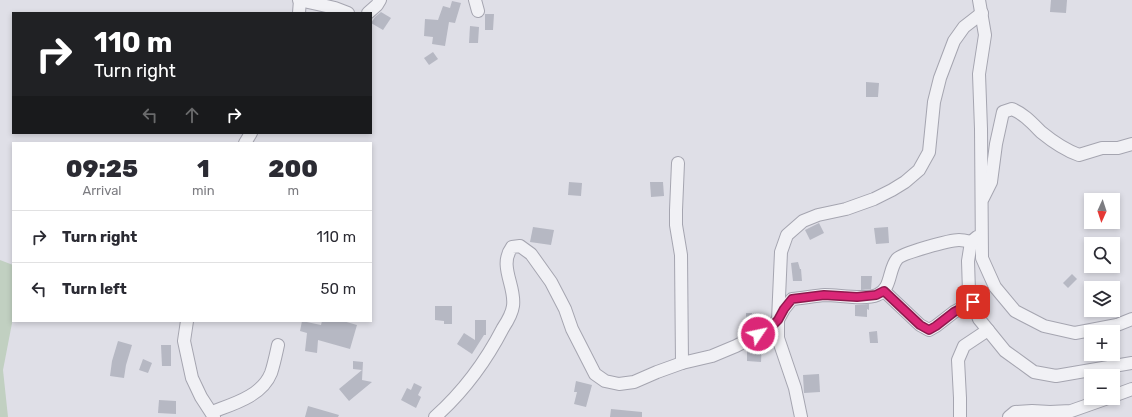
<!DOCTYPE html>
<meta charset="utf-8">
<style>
:root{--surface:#fff;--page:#f7f7f7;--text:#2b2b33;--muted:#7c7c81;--line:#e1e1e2}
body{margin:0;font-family:Rubik,sans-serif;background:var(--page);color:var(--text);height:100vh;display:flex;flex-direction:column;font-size:15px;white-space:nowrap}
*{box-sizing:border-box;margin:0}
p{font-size:13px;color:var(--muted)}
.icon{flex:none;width:22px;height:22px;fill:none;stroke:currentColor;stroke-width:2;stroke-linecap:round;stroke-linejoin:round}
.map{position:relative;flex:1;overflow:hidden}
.details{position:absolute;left:12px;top:142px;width:360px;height:180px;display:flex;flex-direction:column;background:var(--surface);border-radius:0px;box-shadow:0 2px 6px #0003}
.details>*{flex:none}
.top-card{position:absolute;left:12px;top:12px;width:360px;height:122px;border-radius:0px;box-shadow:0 2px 6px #0003;background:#202124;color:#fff;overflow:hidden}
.needle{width:26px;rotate:183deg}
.fabs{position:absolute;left:1084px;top:193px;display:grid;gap:8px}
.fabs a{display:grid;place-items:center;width:36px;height:36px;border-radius:0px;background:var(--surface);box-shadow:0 2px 6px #0003;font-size:20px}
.pin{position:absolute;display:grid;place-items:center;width:34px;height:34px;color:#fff;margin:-17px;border-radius:8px;box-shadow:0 2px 6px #0006}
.me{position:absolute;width:44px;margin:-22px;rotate:56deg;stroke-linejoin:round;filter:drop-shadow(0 0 3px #0008)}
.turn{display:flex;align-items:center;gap:14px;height:84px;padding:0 16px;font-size:18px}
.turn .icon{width:52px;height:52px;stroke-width:2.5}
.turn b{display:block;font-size:28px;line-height:34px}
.lanes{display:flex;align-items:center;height:38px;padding:0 16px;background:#0003;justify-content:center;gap:20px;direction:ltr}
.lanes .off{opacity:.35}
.eta{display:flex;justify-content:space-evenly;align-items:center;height:68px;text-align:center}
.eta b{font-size:24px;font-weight:800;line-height:28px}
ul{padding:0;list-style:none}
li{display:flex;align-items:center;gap:12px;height:52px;padding:0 16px;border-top:1px solid var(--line)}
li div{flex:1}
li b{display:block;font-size:15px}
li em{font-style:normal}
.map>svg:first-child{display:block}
.green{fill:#c1d0c1}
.building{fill:#b6b8c3}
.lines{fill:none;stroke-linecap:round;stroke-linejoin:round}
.minor-casing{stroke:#a5a5b0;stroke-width:14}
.minor{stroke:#f1f1f5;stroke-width:12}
.route-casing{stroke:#8e194d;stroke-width:10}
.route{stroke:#db2777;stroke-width:7}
</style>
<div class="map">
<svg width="1132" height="417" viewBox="0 0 1132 417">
<rect width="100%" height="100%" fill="#dfdfe7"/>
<polygon class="green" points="0,260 13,265 13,318 3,370 8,417 0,417"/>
<g class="building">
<polygon points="1051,0 1067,0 1066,13 1050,12"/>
<polygon points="452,1 461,3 455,23 449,22 445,46 432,44 433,37 424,36 425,19 438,20 443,6 450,8"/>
<polygon points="381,12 391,18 383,30 371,23 375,17"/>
<polygon points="485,14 494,14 493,30 485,30"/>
<polygon points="470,26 479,27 478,43 469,43"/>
<polygon points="433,52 438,59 429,65 424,58"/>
<polygon points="866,82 879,83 878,97 866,97"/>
<polygon points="569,182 582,183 581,196 568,195"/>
<polygon points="650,182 663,182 664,196 651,197"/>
<polygon points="819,223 824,233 810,240 805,230"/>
<polygon points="533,227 554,230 551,245 530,242"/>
<polygon points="888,227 889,243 876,244 874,228"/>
<polygon points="798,262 800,269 801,269 802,281 793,281 791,263"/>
<polygon points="1072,274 1077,279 1068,288 1063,283"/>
<polygon points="861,276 872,276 871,289 861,290"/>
<polygon points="869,304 869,310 867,309 867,317 855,316 855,305"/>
<polygon points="435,306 452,306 452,324 444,324 444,321 435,320"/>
<polygon points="746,313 752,313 753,328 746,329"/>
<polygon points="475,320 486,320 486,335 484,335 472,354 457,344 464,333 475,340"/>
<polygon points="302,321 321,325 322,321 343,321 357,325 350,349 318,340 317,353 305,351 307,333 300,331"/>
<polygon points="877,331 878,343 870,343 869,332"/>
<polygon points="118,341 132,345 126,365 124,378 110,376 112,361"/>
<polygon points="758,343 762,343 761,362 747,361 747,349"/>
<polygon points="161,345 171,345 171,366 162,366"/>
<polygon points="143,359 152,363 148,373 139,370"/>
<polygon points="353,361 363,362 362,380 372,382 349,401 339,389 362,370 353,369"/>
<polygon points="819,374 820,392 804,393 803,375"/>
<polygon points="576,381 592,385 586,407 574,404 577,392 574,392"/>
<polygon points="414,383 422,387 418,395 421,397 416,408 401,400 407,388 411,390"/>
<polygon points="159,400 176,401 176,414 158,413"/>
<polygon points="308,406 339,415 338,417 305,417"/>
<polygon points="611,409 642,412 642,417 610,417"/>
</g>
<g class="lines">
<g class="minor-casing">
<g id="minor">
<polyline points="299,0 335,8 348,13"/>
<polyline points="475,0 478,11"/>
<polyline points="979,0 985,35 979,74 981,129 982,258 995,287 1015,311 1044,326 1075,333 1117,325 1132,319"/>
<polyline points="299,13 300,0"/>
<polyline points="368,13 377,5 380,0"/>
<polyline points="245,143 251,133"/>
<polyline points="678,163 676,210 676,225 681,255 682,363"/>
<path d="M983 198 991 182 996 144 1003 112 1012 109C1024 114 1032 123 1041 132 1052 141 1065 150 1079 155L1102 148H1118L1132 144"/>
<polyline points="977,237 971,242 968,261 969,292 979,319 1005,351 1034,372 1056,376 1132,363"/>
<polyline points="884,291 920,325 929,330 936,326 954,312 973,302"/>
<polyline points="187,321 184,341 192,378 201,397 214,417"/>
<polyline points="1113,396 1132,389"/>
<path d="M212 412C233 404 262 396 271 373 274 364 276 354 278 345"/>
<path d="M435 417C463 392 486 361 503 328 507 322 512 313 513 306 516 286 498 266 512 247L520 246 531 254 551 282 565 309 572 329 595 374 605 381 619 384 634 382 657 372 682 363 712 356 736 346 770 328 778 320 784 309 792 299C803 298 814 296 825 295 839 295 865 300 877 295 892 289 888 270 897 259 902 253 950 240 959 240 962 240 967 241 971 242"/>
<polyline points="801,417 795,388 778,338 778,320 781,252 787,235 803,221 818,215 846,209 874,199 892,190 905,182 919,170 929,152 934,102 940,78 954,41 964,27 982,13"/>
<polyline points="960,417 960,398 958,360 964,346 988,330"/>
<polyline points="1009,417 1015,412 1032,411 1050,412 1071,411 1108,398"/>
</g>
</g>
<use href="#minor" class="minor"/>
</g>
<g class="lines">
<g class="route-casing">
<polyline id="route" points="758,334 770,328 778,320 784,309 792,299 824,295 857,297 876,295 884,291 920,325 929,330 936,326 954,312 973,302"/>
</g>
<use href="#route" class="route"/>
</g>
</svg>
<div class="fabs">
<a><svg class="needle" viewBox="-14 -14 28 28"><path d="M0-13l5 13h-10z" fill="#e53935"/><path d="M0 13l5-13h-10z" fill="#7c7c81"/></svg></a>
<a><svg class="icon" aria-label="search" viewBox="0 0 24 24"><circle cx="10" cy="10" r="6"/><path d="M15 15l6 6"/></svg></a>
<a><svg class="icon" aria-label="layers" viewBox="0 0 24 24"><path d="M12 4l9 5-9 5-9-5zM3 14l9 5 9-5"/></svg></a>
<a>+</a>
<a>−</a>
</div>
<div class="pin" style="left:973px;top:302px;background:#d93025"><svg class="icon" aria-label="arrive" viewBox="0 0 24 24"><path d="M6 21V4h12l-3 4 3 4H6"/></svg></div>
<svg class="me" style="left:758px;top:334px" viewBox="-20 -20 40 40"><circle r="17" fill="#db2777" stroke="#fff" stroke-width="3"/><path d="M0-11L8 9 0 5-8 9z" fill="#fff"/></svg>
<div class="top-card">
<div class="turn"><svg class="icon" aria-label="right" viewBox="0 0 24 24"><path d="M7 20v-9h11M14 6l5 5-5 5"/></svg><div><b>110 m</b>Turn right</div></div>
<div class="lanes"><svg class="icon off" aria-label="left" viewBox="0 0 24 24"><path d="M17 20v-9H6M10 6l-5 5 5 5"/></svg><svg class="icon off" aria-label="ahead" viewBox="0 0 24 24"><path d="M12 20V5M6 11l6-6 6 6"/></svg><svg class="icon" aria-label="right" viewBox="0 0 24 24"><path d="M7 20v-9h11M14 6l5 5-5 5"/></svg></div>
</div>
<section class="details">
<div class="eta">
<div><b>09:25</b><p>Arrival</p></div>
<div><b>1</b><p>min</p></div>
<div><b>200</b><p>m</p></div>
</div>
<ul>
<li><svg class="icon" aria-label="right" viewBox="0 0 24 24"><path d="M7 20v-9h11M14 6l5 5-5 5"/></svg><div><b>Turn right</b></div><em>110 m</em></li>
<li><svg class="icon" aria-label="left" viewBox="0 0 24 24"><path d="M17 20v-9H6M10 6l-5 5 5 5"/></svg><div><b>Turn left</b></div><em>50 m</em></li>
</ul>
</section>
</div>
